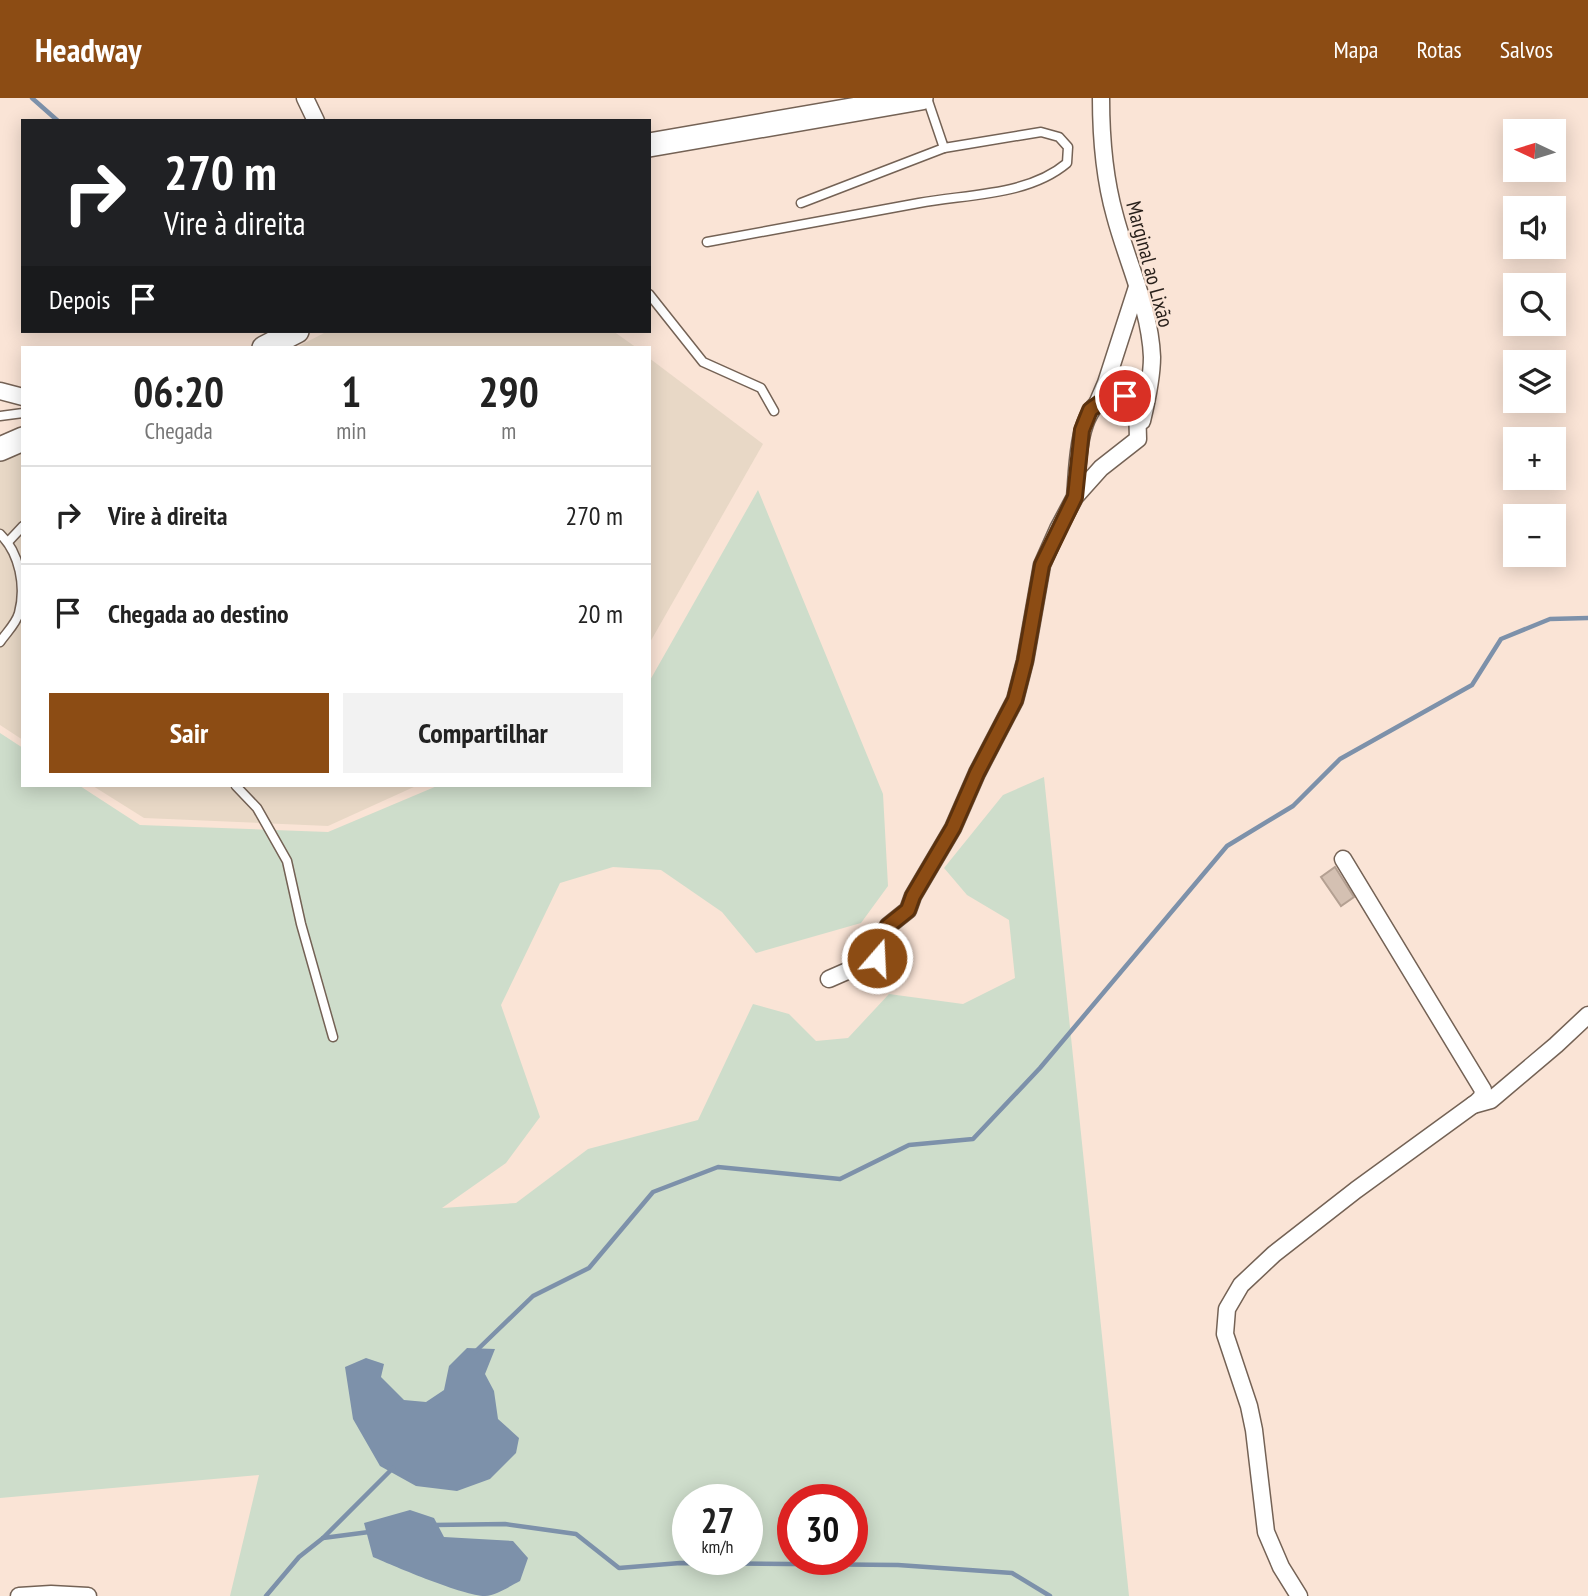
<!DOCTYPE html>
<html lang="pt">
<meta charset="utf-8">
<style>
:root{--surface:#fff;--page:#f2f2f2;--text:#222;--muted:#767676;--line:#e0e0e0;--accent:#8c4c14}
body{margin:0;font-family:"PT Sans Narrow",sans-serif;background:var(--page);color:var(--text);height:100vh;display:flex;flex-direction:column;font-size:26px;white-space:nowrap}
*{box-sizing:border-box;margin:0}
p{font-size:23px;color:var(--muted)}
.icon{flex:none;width:38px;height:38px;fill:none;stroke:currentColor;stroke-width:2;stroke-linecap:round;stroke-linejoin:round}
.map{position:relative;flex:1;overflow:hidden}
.drawer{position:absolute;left:21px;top:248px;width:630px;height:441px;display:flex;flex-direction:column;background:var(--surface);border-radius:0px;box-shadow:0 4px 18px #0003}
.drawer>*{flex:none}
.hud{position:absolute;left:21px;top:21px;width:630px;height:214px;border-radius:0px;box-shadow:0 4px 18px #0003;background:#202124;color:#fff;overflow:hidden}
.needle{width:46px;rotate:274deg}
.buttons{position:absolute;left:1503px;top:21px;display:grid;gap:14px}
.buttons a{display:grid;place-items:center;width:63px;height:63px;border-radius:0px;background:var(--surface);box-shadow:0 4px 18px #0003;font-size:35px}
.speed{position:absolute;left:672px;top:1386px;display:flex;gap:14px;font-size:35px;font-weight:700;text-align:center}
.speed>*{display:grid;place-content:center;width:91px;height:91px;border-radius:50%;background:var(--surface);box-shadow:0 4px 18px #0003;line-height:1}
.speed small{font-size:18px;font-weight:400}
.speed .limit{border:10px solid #d22;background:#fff;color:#111}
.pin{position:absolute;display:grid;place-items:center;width:60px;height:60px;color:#fff;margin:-30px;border:4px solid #fff;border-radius:50%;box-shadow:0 2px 7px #0007}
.me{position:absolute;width:77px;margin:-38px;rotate:19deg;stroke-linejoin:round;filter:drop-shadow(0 0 5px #0008)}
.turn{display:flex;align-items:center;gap:24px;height:147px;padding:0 28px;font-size:32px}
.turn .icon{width:91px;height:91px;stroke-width:2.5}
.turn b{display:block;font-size:49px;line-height:60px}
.then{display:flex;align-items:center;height:66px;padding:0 28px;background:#0003;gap:14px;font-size:26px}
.eta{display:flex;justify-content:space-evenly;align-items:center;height:119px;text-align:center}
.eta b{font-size:42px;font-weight:600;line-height:49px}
.button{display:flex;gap:14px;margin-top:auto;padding:14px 28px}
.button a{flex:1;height:80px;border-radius:0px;background:var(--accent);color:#fff;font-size:28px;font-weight:600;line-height:80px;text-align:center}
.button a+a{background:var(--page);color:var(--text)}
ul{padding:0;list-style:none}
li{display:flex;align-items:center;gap:21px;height:98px;padding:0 28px;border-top:2px solid var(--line)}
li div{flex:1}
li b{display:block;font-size:26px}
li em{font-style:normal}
header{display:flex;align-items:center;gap:42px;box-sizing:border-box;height:98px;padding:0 35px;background:var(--accent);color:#fff}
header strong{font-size:33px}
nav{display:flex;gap:38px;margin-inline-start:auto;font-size:24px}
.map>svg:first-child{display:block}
.industrial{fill:#e8d8c6}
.green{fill:#ceddcb;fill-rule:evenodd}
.water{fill:#7d91aa}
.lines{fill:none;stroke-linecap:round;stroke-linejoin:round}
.stream{stroke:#7d91aa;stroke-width:4.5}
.building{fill:#d4c0b2;stroke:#b4a092;stroke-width:2}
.service-casing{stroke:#746255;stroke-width:11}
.minor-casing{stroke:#746255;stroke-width:19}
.secondary-casing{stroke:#746255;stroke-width:26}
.service{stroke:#fff;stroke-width:8}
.minor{stroke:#fff;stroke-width:16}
.secondary{stroke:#fff;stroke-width:23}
.route-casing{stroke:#5b310d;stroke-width:18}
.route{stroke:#8c4c14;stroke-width:12}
.labels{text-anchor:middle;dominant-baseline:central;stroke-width:5;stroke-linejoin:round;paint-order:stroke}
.street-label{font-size:21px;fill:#271f1a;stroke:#fae4d6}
</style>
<header>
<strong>Headway</strong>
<nav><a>Mapa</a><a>Rotas</a><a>Salvos</a></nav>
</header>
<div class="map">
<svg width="1588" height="1498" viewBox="0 0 1588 1498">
<rect width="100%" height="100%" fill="#fae4d6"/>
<g class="industrial">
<polygon points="328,233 613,233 637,250 295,250"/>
<polygon points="649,260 763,346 649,546"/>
<polygon points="23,353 23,642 0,627 0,361"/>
<polygon points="93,688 416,688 328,728 144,720"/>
</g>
<path class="green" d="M758 392 883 696 888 788 861 825 756 855 722 814 661 772 613 769 560 785 501 907 540 1019 506 1065 442 1110 516 1105 588 1051 698 1022 753 906 789 916 816 943 848 940 889 896 963 906 1015 880 1009 822 967 797 944 770 1003 697 1044 679 1129 1498H230L259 1377 0 1400V635L23 650V688H80L140 727 328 734 437 688H649V584ZM688 1402H747V1461H688ZM793 1402H852V1461H793Z"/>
<g class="water">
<polygon points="467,1250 495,1251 485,1276 494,1293 498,1321 519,1340 516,1355 490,1381 457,1393 416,1388 380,1368 353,1321 345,1269 366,1260 384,1266 381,1279 404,1302 426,1304 444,1292 449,1268"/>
<path d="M410 1412 434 1420 444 1439 513 1443 528 1460 520 1483C510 1488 497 1497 485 1498 464 1498 396 1469 373 1459L364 1425Z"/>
</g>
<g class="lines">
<g class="stream">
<polyline points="32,0 58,23"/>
<polyline points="475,1254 533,1198 589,1170 653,1094 718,1069 840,1081 909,1047 973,1041 1040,970 1227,748 1293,708 1340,661 1472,587 1501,541 1550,521 1588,520"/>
<polyline points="434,1427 505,1426 576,1436 619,1470 680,1465 898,1467 1012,1475 1050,1498"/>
<polyline points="323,1440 369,1434"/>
<polyline points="266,1498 299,1459 323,1440 393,1370"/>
</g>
</g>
<polygon class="building" points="1335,769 1354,799 1341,808 1321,779"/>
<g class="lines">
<g class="service-casing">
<g id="service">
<polyline points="801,105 944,50"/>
<path d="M707 144C778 131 848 118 919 105 967 96 1028 98 1067 65L1068 49 1059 39 1041 34 944 50 927 0"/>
<polyline points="649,196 703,264 761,290 774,313"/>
<polyline points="0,318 23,315"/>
<path d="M0 436C20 455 26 489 19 515 16 526 6 535 0 544"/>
<polyline points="8,444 23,428"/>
<polyline points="236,688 257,710 287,763 301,826 333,939"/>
</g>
</g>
<g class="minor-casing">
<g id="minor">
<polyline points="305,0 316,23"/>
<path d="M1101 0C1101 40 1104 79 1115 118 1127 164 1150 210 1152 259 1152 280 1147 302 1142 323"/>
<polyline points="0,293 23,299"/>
<polyline points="1097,306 1106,285 1137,189"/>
<path d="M829 881 877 860 884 834 888 828 908 812 913 798 953 730 977 675 1015 602 1025 563 1042 467 1058 431 1075 399 1101 370 1138 341 1137 307 1125 298C1120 298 1113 297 1109 299 1076 308 1078 371 1075 399"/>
<polyline points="1473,1007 1491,1002 1556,947 1588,917"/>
<polyline points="19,1498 51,1496 88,1498"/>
<polyline points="1299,1498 1281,1469 1266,1434 1254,1332 1249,1308 1225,1236 1227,1211 1241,1187 1274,1156 1356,1092 1477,1004 1482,999 1483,992 1343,761"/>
</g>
</g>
<g class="secondary-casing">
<g id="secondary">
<polyline points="649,47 921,0"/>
<polyline points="264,250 297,233"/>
<polyline points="0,351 23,341"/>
</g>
</g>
<use href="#service" class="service"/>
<use href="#minor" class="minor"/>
<use href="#secondary" class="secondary"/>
</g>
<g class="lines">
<g class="route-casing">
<polyline id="route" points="877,860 884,834 888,828 908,812 913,798 953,730 977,675 1015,602 1025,563 1042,467 1075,399 1082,332 1090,312 1108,299 1125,298"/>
</g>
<use href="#route" class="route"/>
</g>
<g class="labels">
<g class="street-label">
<text transform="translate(1150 166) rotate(75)">Marginal ao Lixão</text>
</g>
</g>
</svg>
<div class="buttons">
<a><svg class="needle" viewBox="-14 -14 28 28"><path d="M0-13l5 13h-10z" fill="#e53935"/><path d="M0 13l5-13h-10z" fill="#767676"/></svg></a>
<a><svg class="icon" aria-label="sound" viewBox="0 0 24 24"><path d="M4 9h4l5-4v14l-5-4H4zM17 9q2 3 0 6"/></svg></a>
<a><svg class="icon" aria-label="search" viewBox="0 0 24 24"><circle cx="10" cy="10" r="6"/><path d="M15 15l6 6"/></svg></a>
<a><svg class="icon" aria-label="layers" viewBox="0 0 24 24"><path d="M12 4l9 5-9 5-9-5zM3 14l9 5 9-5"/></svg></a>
<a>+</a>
<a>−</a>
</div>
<div class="speed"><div>27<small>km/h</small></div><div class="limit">30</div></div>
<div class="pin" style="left:1125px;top:298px;background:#d93025"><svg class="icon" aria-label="arrive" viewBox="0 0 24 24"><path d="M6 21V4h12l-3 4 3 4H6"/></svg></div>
<svg class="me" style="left:877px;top:860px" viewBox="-20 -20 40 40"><circle r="17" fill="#8c4c14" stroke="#fff" stroke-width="3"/><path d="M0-11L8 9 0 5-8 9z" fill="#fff"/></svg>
<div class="hud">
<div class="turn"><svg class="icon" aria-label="right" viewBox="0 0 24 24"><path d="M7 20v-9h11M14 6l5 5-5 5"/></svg><div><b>270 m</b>Vire à direita</div></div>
<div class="then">Depois<svg class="icon" aria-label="arrive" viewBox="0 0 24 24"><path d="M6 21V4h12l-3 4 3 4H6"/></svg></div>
</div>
<section class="drawer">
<div class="eta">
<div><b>06:20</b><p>Chegada</p></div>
<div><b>1</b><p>min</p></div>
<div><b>290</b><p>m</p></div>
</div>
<ul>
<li><svg class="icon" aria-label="right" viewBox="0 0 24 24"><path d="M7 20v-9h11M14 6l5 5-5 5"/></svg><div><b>Vire à direita</b></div><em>270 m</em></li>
<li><svg class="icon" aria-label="arrive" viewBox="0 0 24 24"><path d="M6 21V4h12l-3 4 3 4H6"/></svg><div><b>Chegada ao destino</b></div><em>20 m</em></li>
</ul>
<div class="button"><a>Sair</a><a>Compartilhar</a></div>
</section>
</div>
